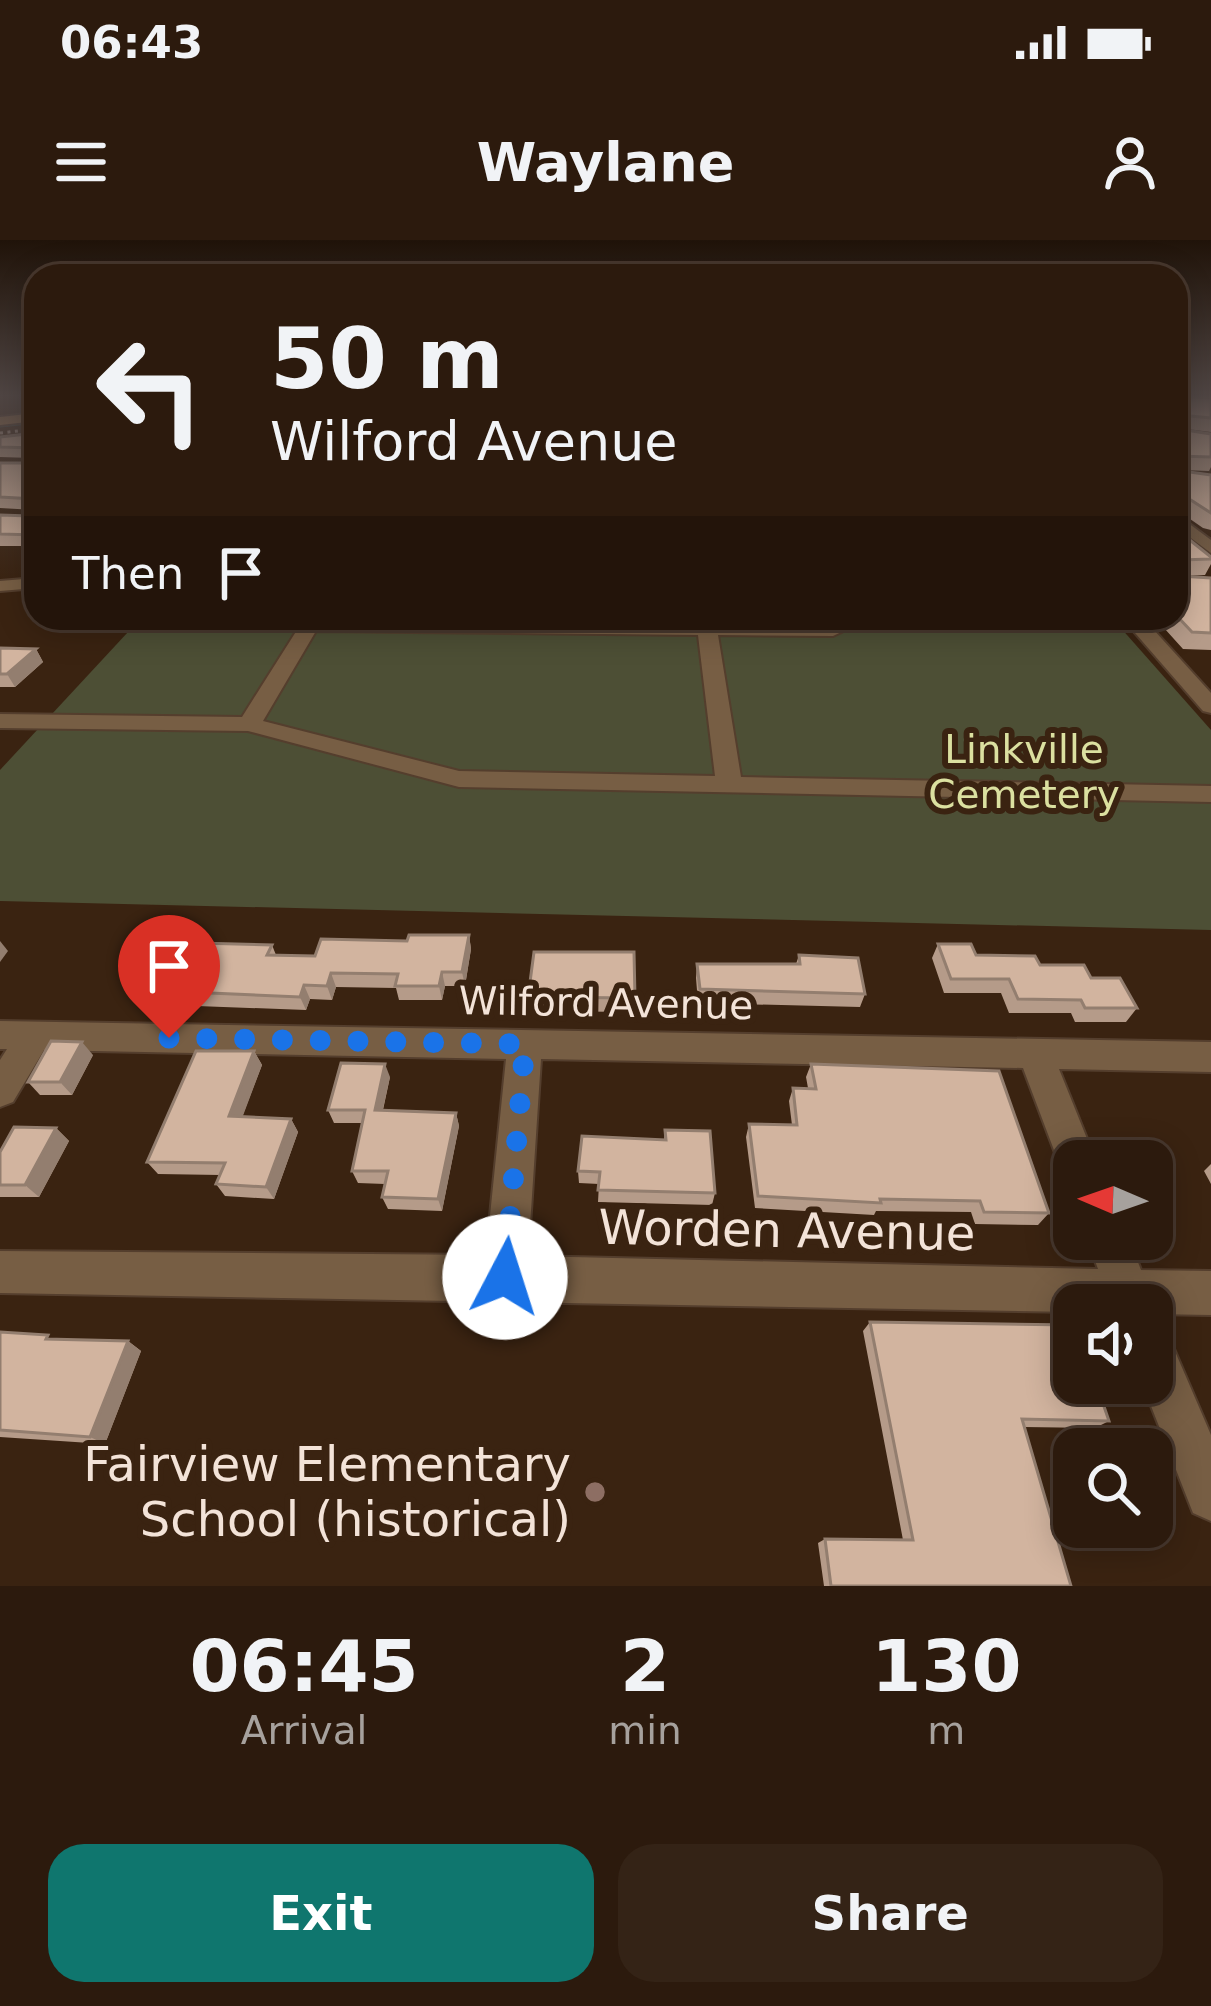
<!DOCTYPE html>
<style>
:root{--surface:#2c1a0d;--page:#342316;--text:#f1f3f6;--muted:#a6a19d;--line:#48382e;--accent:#0f766e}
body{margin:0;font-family:"DejaVu Sans",sans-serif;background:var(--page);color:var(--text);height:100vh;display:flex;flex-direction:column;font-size:45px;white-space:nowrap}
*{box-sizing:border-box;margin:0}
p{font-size:39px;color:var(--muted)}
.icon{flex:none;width:66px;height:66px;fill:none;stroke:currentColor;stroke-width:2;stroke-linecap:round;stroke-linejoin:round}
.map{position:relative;height:1346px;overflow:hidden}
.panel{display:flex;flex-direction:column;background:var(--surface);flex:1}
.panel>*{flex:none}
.hud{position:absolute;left:24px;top:24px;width:1164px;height:366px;border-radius:36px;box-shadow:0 6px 30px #0003,0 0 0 3px var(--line);background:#2c1a0d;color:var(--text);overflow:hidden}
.needle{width:78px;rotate:272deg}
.tools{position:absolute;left:1053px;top:900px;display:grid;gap:24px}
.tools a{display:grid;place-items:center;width:120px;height:120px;border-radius:24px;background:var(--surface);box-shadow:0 6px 30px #0003,0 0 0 3px var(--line);font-size:60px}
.pin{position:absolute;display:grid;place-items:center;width:102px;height:102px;color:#fff;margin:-123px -51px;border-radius:50% 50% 50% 0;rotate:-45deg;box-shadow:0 0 12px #0007}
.pin .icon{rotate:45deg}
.me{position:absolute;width:132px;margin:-66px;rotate:5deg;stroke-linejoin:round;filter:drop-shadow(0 0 9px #0008)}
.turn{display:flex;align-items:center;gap:42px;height:252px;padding:0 48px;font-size:54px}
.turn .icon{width:156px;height:156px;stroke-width:2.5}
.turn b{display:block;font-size:84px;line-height:102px}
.then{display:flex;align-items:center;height:114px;padding:0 48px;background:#0003;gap:24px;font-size:45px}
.eta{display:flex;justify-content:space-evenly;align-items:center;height:204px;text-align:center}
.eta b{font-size:72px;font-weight:700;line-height:84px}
.cta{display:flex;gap:24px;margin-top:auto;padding:24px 48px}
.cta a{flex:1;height:138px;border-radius:36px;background:var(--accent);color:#fff;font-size:48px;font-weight:700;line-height:138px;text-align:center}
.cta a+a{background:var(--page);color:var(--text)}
.status{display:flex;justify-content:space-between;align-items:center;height:84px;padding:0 60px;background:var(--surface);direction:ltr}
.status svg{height:33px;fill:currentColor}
header{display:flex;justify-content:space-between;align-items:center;height:156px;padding:0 48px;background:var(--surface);font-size:54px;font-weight:700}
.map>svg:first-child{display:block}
.green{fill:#4d4f35}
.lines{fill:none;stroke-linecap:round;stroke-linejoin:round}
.stream{stroke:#2d5965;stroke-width:3}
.street-casing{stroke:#543e2d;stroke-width:4}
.primary-casing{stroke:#543e2d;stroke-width:4}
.street{fill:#775e44;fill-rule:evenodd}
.primary{fill:#c49059;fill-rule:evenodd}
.rail{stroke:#c1afa2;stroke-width:3;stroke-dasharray:3 4.5;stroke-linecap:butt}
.wall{fill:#b59b89}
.shaded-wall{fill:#937e6f}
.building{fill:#d2b49f;stroke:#937e6f;stroke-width:3}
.route{stroke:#1a73e8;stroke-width:21;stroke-dasharray:0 37.8}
.education-dot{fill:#8d6e63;stroke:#3a2311;stroke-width:4.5}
.labels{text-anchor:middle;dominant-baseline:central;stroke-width:12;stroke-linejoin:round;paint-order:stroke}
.park-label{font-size:39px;fill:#dbe0a0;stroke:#3a2311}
.street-label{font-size:39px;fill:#f3e3d8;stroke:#3a2311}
.near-street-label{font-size:48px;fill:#f3e3d8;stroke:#3a2311}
.near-poi-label{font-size:48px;fill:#f3e3d8;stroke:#3a2311;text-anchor:end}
</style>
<div class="status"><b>06:43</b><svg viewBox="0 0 49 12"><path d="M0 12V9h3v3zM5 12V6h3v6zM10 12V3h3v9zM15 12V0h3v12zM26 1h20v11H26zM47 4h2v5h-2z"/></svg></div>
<header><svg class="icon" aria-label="menu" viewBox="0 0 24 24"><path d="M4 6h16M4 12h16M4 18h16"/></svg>Waylane<svg class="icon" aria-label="person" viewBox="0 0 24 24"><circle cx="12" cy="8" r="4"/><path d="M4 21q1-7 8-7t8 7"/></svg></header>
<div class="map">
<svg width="1211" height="1346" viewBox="0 0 1211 1346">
<rect width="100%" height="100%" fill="#3a2311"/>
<polygon class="green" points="141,378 1112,378 1211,490 1211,690 0,661 0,530"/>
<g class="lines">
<polyline class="stream" points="0,186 36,182"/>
<g class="street-casing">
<g id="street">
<polygon points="1176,274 1211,300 1211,313 1176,287"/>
<polygon points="36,338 36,348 0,351 0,341"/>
<path d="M154 378 830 384 844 378H871L833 396 718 395 741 537 1211 546V562L459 547 248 491 0 488V474L242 477 297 390 157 389 147 383ZM316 391 698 395 715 536 459 531 263 481Z"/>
<polygon points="1122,378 1143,378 1211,453 1211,473 1203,471"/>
<polygon points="0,781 1211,802 1211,832 1059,829 1096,921 1074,921 1074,938 1063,934 1023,828 541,819 528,1016 1098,1029 1087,999 1129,999 1141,1030 1211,1031 1211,1075 1152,1074 1152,1065 1074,1065 1074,1072 0,1053 0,1011 486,1015 506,819 44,810 13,862 0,867 0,820 7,809 0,809"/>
<polygon points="1152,1088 1168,1095 1211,1195 1211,1281 1193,1273 1142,1143 1152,1143"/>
</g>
</g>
<g class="primary-casing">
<polygon id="primary" points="36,173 36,181 0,185 0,177"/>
</g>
<use href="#street" class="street"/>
<use href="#primary" class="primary"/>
<polyline class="rail" points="0,193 36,189"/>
</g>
<g class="wall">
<polygon points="1176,156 1211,158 1211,192 1179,188 1211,194 1211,227 1209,231 1182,230 1211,235 1211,290 1203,288 1180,272 1176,281"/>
<polygon points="36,193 36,306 0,306 0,275 30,276 35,272 35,270 0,268 0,223 31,223 32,218 0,217 0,197"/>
<polygon points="1176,289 1211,317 1211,324 1205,335 1181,336 1211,338 1211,410 1183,409 1155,378 1176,378"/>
<polygon points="0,408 36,409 43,422 15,447 0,447"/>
<polygon points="469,695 471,709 465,746 445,746 442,760 399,760 396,748 336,747 332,760 310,759 306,770 197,766 191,756 143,754 134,740 272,705 276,715 315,716"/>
<polygon points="938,704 976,715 1040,725 1091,738 1137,768 1126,782 1075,782 1071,773 1009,773 1001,753 944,753 932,718"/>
<polygon points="634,712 634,772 529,771 528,757"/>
<polygon points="799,715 865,754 860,767 698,763 696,738 697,724 796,724"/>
<polygon points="254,811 262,825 242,877 291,879 298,892 274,959 225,956 216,944 220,935 158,934 147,922"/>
<polygon points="93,815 72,855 40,855 28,842"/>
<polygon points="811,824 1049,973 1038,985 975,984 971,972 876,971 874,975 755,968 746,897 749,884 792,885 789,861 793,848 808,848 806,837"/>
<polygon points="390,837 383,870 456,873 459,886 442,971 388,969 382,957 385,944 358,943 352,931 362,883 334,883 328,870"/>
<polygon points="56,888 69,901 39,957 0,957 0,912"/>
<polygon points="665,890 715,953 712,965 598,962 599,944 579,943 578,931 664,900"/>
<polygon points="1211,924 1211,944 1204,931"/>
<polygon points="870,1082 1109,1181 1095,1188 1024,1187 1071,1346 824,1346 818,1303 825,1299 903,1300 863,1091"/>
<polygon points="0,1092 55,1099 128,1101 141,1111 105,1204 0,1197"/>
</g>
<g class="shaded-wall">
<polygon points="36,409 43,422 15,447 7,434"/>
<polygon points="469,695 471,709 465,746 462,732"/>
<polygon points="0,701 8,711 0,722"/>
<polygon points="442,732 445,746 442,760 439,746"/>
<polygon points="331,733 336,747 332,760 327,746"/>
<polygon points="304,745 310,759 306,770 300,757"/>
<polygon points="82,802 93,815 72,855 60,842"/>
<polygon points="254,811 262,825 238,889 229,876"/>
<polygon points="385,824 390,837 380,882 375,870"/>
<polygon points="456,873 459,886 442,971 438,959"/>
<polygon points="291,879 298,892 274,959 266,947"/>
<polygon points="56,888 69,901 39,957 25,945"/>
<polygon points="128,1101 141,1111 105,1204 90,1197"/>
</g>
<g class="building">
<polygon points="1176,156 1211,158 1211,178 1179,175 1179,189 1211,194 1211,217 1179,216 1182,231 1211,235 1211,273 1183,255 1180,273 1176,273"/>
<polygon points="36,193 36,295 0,294 0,275 30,276 35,272 34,259 0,257 0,223 31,223 35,208 0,207 0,197"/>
<polygon points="1176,289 1211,317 1211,319 1181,320 1181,336 1211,338 1211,393 1192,392 1176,375"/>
<polygon points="0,408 36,409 7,434 0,434"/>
<polygon points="409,695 469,695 462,732 442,732 439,746 395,746 398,734 331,733 327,746 304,745 300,757 188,752 193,743 134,740 156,702 272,705 267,715 315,716 321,699 407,701"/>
<polygon points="938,704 971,704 976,715 1035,716 1040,725 1084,725 1091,738 1120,738 1137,768 1085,768 1081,760 1018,759 1009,739 951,739"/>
<polygon points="534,712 634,712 635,758 528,757"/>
<polygon points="799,715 858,718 865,754 700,749 697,724 800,724"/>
<polygon points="51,801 82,802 60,842 28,842"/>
<polygon points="196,811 254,811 229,876 291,879 266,947 216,944 225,923 147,922"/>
<polygon points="341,823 385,824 375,870 456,873 438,959 382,957 388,931 352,931 365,870 328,870"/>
<polygon points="811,824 999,831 1049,973 984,972 980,961 880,959 881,963 758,956 749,884 797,885 793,848 816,849"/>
<polygon points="14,887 56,888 25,945 0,945 0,912"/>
<polygon points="665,890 710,891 715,953 598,950 600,932 578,931 582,896 666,900"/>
<polygon points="870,1082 1074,1085 1074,1143 1096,1143 1109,1181 1022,1179 1071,1346 831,1346 825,1299 913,1300"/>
<polygon points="0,1092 48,1095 46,1099 128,1101 90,1197 0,1190"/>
</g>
<linearGradient id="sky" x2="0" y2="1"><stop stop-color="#201309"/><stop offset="0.45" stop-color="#4f4543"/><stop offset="1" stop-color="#4f4543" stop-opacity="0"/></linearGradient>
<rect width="1211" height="345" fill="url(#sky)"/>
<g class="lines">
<polyline class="route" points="169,798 525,804 505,1037"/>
</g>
<circle class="education-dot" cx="595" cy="1252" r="12"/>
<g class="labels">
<g class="park-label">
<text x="1024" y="509">Linkville<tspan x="1024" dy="45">Cemetery</tspan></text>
</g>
<g class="street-label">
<text transform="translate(606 763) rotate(1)">Wilford Avenue</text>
</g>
<g class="near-street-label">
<text transform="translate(787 990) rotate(1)">Worden Avenue</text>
</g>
<g class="near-poi-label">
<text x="571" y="1224">Fairview Elementary<tspan x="571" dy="55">School (historical)</tspan></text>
</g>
</g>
</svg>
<div class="tools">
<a><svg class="needle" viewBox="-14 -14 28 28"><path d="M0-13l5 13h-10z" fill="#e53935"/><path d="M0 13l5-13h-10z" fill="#a6a19d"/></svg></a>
<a><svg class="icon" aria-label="sound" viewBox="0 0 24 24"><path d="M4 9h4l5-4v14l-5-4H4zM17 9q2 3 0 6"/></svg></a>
<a><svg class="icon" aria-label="search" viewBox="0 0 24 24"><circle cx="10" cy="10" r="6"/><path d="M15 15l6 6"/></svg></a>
</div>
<div class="pin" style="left:169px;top:798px;background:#d93025"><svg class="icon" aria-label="arrive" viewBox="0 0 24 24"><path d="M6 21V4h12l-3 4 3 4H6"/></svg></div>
<svg class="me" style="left:505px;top:1037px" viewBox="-20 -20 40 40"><circle r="19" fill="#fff"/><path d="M0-13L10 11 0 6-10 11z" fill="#1a73e8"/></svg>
<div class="hud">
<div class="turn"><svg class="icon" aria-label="left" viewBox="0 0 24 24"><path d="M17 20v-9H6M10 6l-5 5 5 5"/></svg><div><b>50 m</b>Wilford Avenue</div></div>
<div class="then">Then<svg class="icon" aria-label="arrive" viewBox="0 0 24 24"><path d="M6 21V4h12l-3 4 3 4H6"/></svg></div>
</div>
</div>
<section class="panel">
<div class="eta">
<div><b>06:45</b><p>Arrival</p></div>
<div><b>2</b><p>min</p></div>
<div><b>130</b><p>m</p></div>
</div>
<div class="cta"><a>Exit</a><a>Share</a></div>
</section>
